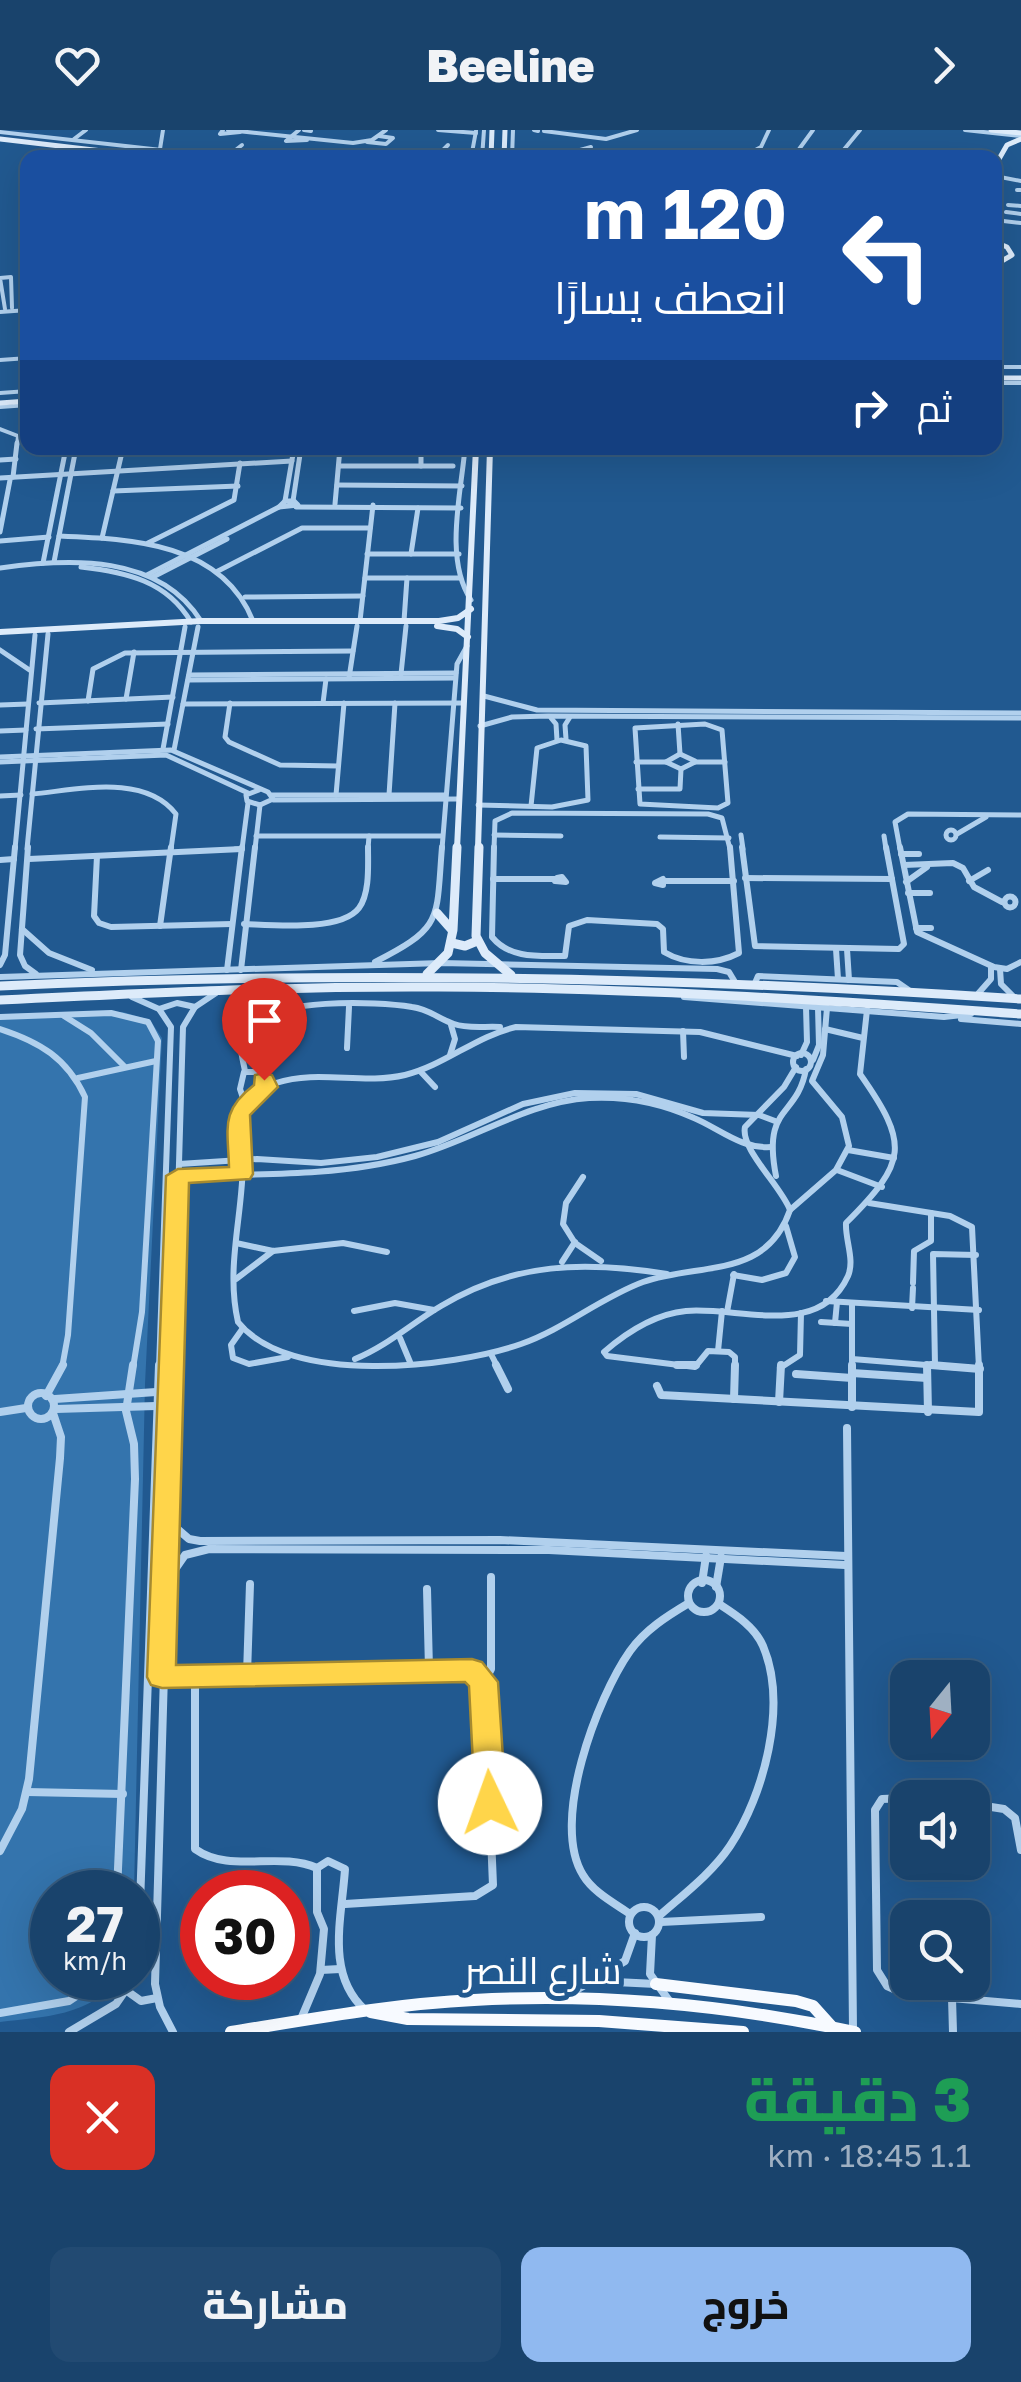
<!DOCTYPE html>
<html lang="ar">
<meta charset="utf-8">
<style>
:root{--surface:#19436c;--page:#224a72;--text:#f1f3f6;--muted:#9fb0c2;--line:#375c7f;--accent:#90b9f0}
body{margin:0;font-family:"Golos Text",Cairo,sans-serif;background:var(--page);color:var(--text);direction:rtl;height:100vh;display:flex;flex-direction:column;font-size:38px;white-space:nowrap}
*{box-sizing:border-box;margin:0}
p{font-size:32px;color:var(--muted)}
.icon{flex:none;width:55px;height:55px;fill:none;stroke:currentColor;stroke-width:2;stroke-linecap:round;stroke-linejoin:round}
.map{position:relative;height:1902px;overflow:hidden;direction:ltr}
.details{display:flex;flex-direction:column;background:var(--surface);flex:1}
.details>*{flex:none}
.top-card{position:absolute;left:20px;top:20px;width:982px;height:305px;border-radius:20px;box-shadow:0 10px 40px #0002,0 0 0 2px var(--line);direction:rtl;background:#1a4fa0;color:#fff;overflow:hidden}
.needle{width:65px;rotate:198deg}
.tools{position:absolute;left:890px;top:1530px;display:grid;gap:20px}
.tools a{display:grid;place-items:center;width:100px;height:100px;border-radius:20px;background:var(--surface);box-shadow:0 10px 40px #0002,0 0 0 2px var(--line);font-size:50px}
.speed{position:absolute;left:30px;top:1740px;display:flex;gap:20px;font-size:50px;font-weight:700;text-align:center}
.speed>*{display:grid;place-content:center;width:130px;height:130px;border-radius:50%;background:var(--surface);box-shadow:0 10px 40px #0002,0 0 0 2px var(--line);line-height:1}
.speed small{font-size:25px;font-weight:400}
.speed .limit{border:15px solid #d22;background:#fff;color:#111}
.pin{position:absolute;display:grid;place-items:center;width:85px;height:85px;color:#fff;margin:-102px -42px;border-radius:50% 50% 50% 0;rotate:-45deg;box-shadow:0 0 10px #0007}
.pin .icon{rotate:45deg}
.me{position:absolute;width:110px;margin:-55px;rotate:357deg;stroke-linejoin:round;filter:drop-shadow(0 0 8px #0008)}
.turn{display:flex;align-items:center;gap:35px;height:210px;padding:0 50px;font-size:45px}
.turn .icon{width:130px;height:130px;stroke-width:2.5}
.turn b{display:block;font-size:70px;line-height:85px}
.then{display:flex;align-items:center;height:95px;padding:0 50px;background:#0003;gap:20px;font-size:38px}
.round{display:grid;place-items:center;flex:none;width:105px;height:105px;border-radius:20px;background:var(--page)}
.head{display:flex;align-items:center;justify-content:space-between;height:170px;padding:0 50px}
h1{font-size:60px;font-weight:800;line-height:75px;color:#1e9e55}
.cta{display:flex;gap:20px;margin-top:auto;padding:20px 50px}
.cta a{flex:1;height:115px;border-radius:20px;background:var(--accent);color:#111;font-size:40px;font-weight:800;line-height:115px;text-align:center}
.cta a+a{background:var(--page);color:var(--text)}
header{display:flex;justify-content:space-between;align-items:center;height:130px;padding:0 50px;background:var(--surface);font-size:45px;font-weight:800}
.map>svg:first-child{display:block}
.green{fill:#3474ad}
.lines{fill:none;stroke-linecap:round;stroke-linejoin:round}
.street-far3{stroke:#b1d0ed;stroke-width:4}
.street-far2{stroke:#b1d0ed;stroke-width:5}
.street-far1{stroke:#b1d0ed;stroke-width:6}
.street{stroke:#b1d0ed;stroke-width:8}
.secondary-far2{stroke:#ddebfa;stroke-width:5}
.secondary-far1{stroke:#ddebfa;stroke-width:6}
.secondary{stroke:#ddebfa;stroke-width:9}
.primary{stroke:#f7faff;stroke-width:12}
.route{fill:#ffd54a;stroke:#a68a30;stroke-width:2.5}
.labels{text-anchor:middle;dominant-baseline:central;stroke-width:10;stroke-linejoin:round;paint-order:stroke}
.near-street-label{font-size:38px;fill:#fff;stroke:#215990}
</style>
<header><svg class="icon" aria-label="forward" viewBox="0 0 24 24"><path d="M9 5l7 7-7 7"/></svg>Beeline<svg class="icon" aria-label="heart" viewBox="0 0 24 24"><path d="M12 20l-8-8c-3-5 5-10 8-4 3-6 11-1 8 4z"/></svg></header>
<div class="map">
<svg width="1021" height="1902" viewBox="0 0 1021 1902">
<rect width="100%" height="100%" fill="#215990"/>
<path class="green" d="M123 882 150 890 162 908 145 1254 134 1762H52V1848H118C92 1886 42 1887 0 1892V884Z"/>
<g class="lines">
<g class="street-far3">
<polyline points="223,0 220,4 240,2"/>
<polyline points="228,0 353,13 372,10 386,0"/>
<polyline points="299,0 286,11 307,10"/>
<polyline points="304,0 311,1"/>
<polyline points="438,0 476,3"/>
<polyline points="534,0 538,1"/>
<polyline points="769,0 761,17 748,24 781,28"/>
<polyline points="965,0 1021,6"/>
<polyline points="544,1 606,9 637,0"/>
<polyline points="0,2 233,28"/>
<polyline points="74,9 86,0"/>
<polyline points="367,12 386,14 393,8 379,6"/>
<polyline points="448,15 440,23 471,27"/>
<polyline points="160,19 163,0"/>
<polyline points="134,20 181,26"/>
<polyline points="576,21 593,28"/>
<polyline points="797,22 813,0"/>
<polyline points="228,26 242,15"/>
<polyline points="321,28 325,24"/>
<polyline points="471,28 476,1"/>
<polyline points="482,28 484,0"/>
<polyline points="512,28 513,0"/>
<polyline points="551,28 591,17"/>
<polyline points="645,28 654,23 700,28"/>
<polyline points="837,28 860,0"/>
<polyline points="995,46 1021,51"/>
<polyline points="1017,60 1021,60"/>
<polyline points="1008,75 1021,76"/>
<polyline points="1006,82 1021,84"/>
<polyline points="995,90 1021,93"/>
<polyline points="5,179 0,148 11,147 12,178"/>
<polyline points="0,182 28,180"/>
<polyline points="0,230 28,228"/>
<polyline points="995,237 1021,237"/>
<polyline points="995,253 1021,253"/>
<polyline points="0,263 28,261"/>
<polyline points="0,277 28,275"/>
<polyline points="0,299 18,306 17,316"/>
</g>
<g class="street-far2">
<polyline points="421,318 421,336"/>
<path d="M465 318C461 364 444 429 471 470"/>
<polyline points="122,320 175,318"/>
<polyline points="0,330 16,329"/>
<polyline points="339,336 453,336"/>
<polyline points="13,347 17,313"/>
<polyline points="0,348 292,331"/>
<polyline points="337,355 462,356"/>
<polyline points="113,361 238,356"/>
<polyline points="285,371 294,318"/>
<polygon points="285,371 294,371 298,375 279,377"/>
<polyline points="293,371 301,318"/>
<polyline points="335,374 340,318"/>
<polyline points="296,377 461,378"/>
<polyline points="0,402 10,350"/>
<path d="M59 406C133 409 222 413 253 491"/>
<polyline points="102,408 123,318"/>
<polyline points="0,411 49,407"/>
<polyline points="148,413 234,370 240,333"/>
<polyline points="367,424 459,424"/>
<polyline points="411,424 418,378"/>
<polyline points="54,432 76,318"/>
<polyline points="43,433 66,318"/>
<path d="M81 437C126 442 167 451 191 492"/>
<path d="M0 438C70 428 159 424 201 491"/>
<polyline points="218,441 302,398 370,398"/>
<polyline points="147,445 279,377"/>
<polyline points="153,447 227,409"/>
<polyline points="365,448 460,448"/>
<polyline points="245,467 363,466"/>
<polyline points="360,491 373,375"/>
<polyline points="404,491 407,448"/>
<polyline points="0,520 31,541"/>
<polyline points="401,544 406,496"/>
<polyline points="189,545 456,543"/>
<polyline points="349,548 357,496"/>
<polyline points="188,550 455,548"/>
<polyline points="484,566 537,580 1021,583"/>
<polyline points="126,569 134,522"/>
<polyline points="88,571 93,539 125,523 353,521"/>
<polyline points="39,573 173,567"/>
<polyline points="230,573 225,607 229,612 280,635 338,636"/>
<polyline points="323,573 326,549"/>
<polyline points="183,574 463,573"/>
<polyline points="0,575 28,574"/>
<polyline points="551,588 556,594 557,610"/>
<polyline points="678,594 680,624"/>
<polygon points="705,594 722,600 728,673 718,678 640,674 635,598"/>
<polyline points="480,596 512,587 548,586 1021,588"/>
<polyline points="36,599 168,594"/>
<polyline points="0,601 26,600"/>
<polyline points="566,609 565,595 570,587"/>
<polyline points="163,619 185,497"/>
<polyline points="174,620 198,497"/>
<polygon points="680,624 695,631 695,632 681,639 666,632"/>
<polyline points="0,627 171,620 268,662 273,669 260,675 247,671 246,665 259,660"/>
<polyline points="0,632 166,625 248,663"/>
<polyline points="636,632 666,632"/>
<polyline points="695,632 725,632"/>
<polyline points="638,659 680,659 681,639"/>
<path d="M32 664C77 660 144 643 176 684L171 719"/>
<polyline points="272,665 445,665"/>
<polyline points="336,665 344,573"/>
<polyline points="389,665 395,573"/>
<polyline points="0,666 21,665"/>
<polyline points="273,670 459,669"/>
<polyline points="478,675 552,677 588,670 586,616 561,610 537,618 531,676"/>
<circle cx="951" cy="705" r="5"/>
<polyline points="957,704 986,687"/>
<polyline points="494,705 561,706"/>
<polyline points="741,705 743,719"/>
<polyline points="256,706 442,706"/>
<polyline points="884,706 886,719"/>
<polyline points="660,707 729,708"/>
<polyline points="15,719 35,505"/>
<polyline points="27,719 48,504"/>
<polyline points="235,719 242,719"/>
<polyline points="242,719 248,673"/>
<polyline points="255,719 260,675"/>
<polyline points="368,719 369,706"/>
<polyline points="442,719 457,534 467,516"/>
<polyline points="494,719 495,691 512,683 708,684 722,688 730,719"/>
<polyline points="900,719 895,692 908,684 1021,685"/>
</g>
<g class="street-far1">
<polyline points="28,717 20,825 25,836 36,844"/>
<path d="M494 717 492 807C510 829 539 826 565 826L569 796 587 790 657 794 663 799 664 822C686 835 716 835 739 823L730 717"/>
<polyline points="742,717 755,816 899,819 904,814 886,717"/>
<polyline points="900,717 917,802 994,837 1007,839 1021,832"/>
<polyline points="901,724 919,724"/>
<polyline points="97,726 94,786 99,793 111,797 232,794"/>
<polyline points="29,729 242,719"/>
<polyline points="0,730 14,729"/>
<polyline points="904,735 953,733 963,738 974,757 1002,772"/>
<polygon points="562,747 566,752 555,751 557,748"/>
<polyline points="745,748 892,749"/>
<polyline points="493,749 556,749"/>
<polygon points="663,749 663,755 655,753"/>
<polyline points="666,751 734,751"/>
<polyline points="969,751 988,740"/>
<polyline points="906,752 927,737"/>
<polyline points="908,763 930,763"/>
<circle cx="1010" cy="772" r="5.5"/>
<path d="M244 794C271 795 341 802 359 778 370 763 368 735 368 717"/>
<polyline points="160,796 171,717"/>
<polyline points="916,798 931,798"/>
<polyline points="22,799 49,823 92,840"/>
<polyline points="836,819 838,849"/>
<polyline points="847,819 849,850"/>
<path d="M375 832C444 797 436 790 442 717"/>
<polyline points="0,835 5,825 15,717"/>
<polyline points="1000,839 1001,854 1014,867"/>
<polyline points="227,840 242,717"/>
<polyline points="241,840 255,717"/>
<polyline points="0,847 441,833 717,839 729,842 735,852"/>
<polyline points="755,853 758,846 897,852 910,861"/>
<polyline points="976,866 991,849 991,836"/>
<polyline points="132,867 159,879 171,897 159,1238"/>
<polyline points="684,867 944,887 971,884"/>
<polyline points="159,879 177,873 195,877"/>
<polyline points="64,886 91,903 124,936"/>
<polyline points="0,887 111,883 148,892 158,911 142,1182 133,1238"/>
<polyline points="961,889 1021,894"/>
<path d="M0 899C40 912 67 928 85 967L68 1205 62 1238"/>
<polyline points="825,899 863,908"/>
<polyline points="683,901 684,927"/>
<polyline points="347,918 349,877"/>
<circle cx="802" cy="932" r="9"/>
<polyline points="450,925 455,909 451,895"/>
<polyline points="801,925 807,912 806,877"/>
<polyline points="813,930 819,915 818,878"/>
<path d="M796 937 784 957 745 997C740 1019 781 1056 790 1080 766 1150 700 1132 643 1152 600 1168 564 1199 521 1214 452 1238 289 1256 238 1192 225 1135 244 1082 243 1026 243 1011 235 995 241 981 247 967 263 958 276 953 318 939 362 955 405 945 445 935 476 906 516 897L700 902 797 926"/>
<path d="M245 941C242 925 236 911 248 897 272 868 376 871 412 877 429 879 439 889 454 894 467 899 486 896 500 897"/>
<polyline points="420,941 435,957"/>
<polyline points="78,948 156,931"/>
<polyline points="245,974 240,959 244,942 258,942 267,957"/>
<polyline points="848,1020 894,1028"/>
<polyline points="179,1034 257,1029 321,1033 377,1027 438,1012 523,974 575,963 636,964 703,983 759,985 775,991"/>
<polyline points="837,1040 882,1057"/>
<path d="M178 1046C256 1044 338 1047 415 1026 473 1010 527 972 589 968 625 966 661 973 694 988 720 999 741 1019 771 1017"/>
<path d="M776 1046C762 974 797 989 806 939"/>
<polyline points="583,1047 566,1073 563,1094 575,1113 601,1131"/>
<polyline points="869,1073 950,1086 972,1097 979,1238"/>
<polyline points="790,1080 836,1040 849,1016 842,987 812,951 823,925 827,878"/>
<polyline points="236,1113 273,1121 343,1113 387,1122"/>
<polyline points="562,1132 575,1112"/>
<polyline points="733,1145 762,1150 786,1143 795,1127 786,1096"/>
<polyline points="236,1149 273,1121"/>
<polyline points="913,1153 914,1121 931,1111 931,1083"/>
<polyline points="826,1171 979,1180"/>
<polyline points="852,1173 852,1238"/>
<polyline points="912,1178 913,1158"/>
<polyline points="354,1181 395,1173 434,1180"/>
<polyline points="727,1182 734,1144"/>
<polyline points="821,1192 852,1194"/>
<polyline points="835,1193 837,1172"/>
<polyline points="243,1198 231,1215 233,1228 249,1234 288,1227"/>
<polyline points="400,1208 410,1232"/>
<polyline points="718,1221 722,1181"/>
<polyline points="491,1224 498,1238"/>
<path d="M355 1229C387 1216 412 1193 441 1176 514 1132 585 1131 667 1144"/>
<polyline points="852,1229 963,1238"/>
<polyline points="935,1235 933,1124 976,1125"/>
<polyline points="173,1238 183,897 195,877 216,863"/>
<path d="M735 1238V1227L729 1222 708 1221 695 1237 607 1226 604 1222C627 1202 655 1184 686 1181 738 1176 819 1210 848 1146 855 1130 845 1110 846 1093 907 1032 910 1015 860 944L867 880"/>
<polyline points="780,1238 800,1225 801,1183"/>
</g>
<g class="street">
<polyline points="496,1235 508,1259"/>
<polyline points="677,1235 696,1235"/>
<polyline points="852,1235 852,1277"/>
<polyline points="927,1235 928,1282"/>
<polyline points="931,1235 980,1239"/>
<polyline points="852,1243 927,1248"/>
<polyline points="796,1244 852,1248"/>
<polyline points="657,1256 661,1265 979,1282 979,1235"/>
<circle cx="41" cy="1276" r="13"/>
<polyline points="46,1266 63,1235"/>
<polyline points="55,1269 156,1262"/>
<polyline points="734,1269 735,1235"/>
<polyline points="779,1272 781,1235"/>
<polyline points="56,1279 156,1276"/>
<polyline points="0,1282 26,1278"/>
<polyline points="847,1298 853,1900"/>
<polyline points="167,1390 189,1409 200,1411 500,1410 846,1426"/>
<circle cx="704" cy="1466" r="16"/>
<polyline points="167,1451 185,1425 209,1419 549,1420 845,1435"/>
<polyline points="702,1453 706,1426"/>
<polyline points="716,1457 721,1427"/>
<polyline points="427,1459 429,1539"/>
<polyline points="247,1544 250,1454"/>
<path d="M195 1546V1719C230 1744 278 1721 317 1738"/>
<polyline points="162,1547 462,1538 479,1545 485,1560 493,1755 475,1766 345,1774"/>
<polyline points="484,1552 491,1539 491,1447"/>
<polyline points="27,1662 123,1664"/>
<polyline points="908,1668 882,1669 875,1680 877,1840 887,1856 905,1864 1021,1874"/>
<polyline points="972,1674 1004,1679 1015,1688 1021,1720"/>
<polyline points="0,1721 22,1679 29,1649 60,1328 61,1307 53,1283"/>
<polyline points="117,1762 135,1349 134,1314 126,1281 133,1235"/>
<circle cx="644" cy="1792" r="15"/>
<path d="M630 1784C614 1773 593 1762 583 1745 550 1692 597 1568 630 1521 645 1500 667 1486 689 1473"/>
<path d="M659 1786C684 1764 712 1743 730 1716 764 1665 788 1575 763 1516 755 1497 736 1485 719 1474"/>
<polyline points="661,1792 761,1787"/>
<polyline points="652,1805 650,1844 670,1872"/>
<polyline points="138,1831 159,1235"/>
<polyline points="321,1840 340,1839"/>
<polyline points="595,1851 656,1854"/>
<polyline points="127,1861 141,1871 157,1868"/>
<polyline points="566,1866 625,1831 635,1803"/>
<polyline points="952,1868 953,1902"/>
<polyline points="0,1883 69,1871 103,1848"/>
<path d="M301 1889 320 1844 324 1799 317 1782V1738L328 1731 345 1739C342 1787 325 1844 365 1880"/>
<polyline points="69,1902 116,1874 134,1848"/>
<polyline points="173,1902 160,1877 155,1854 173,1235"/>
</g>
<g class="secondary-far2">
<polyline points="991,0 1021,3"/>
<polyline points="0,9 162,28"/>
<polyline points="491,28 492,0"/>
<polyline points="504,28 505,0"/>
<polyline points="995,36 1007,15 1021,9"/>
<polyline points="995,112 1007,117 1012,125 995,135"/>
<polyline points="995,248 1021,248"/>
<polyline points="0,273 28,271"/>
</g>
<g class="secondary-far1">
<polyline points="437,496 457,499 468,507"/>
<polyline points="0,502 201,491 439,491 458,488 471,479"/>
<polyline points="457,719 476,318"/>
<polyline points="478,719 490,318"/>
</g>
<g class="secondary">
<polyline points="479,717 476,806 485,823 511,845"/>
<polyline points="437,783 452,800"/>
<polyline points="452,813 465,816 477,811"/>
<polyline points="427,844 448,823 453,800 457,717"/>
<path d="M0 856C341 840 680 847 1021 869"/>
<path d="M0 870C146 863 292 856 439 857 633 858 827 870 1021 884"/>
</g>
<g class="primary">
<polyline points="656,1854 796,1871 813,1876 831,1896"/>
<polyline points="371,1882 408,1889 599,1891 743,1902"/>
<path d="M231 1902C312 1889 392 1874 474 1870 603 1863 729 1875 855 1902"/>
</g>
</g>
<path class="route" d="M264 943 272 945 278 957 250 985 253 1044 250 1049 189 1053 176 1535 472 1529 482 1532 498 1552 506 1673 501 1682 490 1686 479 1682 475 1673 469 1556 465 1552 162 1558 151 1555 147 1547 166 1046 178 1039 229 1037C228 998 220 981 254 955L255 945Z"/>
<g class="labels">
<g class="near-street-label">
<text x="543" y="1839">شارع النصر</text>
</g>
</g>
</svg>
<div class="tools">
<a><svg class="needle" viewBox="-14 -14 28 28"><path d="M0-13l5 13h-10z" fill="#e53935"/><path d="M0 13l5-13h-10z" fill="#9fb0c2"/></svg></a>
<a><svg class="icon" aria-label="sound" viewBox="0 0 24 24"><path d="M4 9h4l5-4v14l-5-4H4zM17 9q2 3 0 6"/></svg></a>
<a><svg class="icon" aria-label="search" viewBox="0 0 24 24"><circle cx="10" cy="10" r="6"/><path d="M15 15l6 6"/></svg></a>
</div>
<div class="speed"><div>27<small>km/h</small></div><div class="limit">30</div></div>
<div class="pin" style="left:264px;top:950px;background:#d93025"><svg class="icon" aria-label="arrive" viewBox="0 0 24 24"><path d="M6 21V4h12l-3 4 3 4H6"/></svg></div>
<svg class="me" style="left:490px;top:1673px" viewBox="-20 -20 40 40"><circle r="19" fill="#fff"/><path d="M0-13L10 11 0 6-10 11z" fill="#ffd54a"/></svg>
<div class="top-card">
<div class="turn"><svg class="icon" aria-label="left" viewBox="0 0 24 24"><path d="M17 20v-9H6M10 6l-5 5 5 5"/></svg><div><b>120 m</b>انعطف يسارًا</div></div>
<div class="then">ثم<svg class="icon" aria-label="right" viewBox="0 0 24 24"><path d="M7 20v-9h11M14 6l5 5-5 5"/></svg></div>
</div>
</div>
<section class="details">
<div class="head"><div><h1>3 دقيقة</h1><p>1.1 km · 18:45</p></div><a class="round" style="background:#d93025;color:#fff"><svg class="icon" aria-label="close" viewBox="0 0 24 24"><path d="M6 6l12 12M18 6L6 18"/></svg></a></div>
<div class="cta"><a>خروج</a><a>مشاركة</a></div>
</section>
